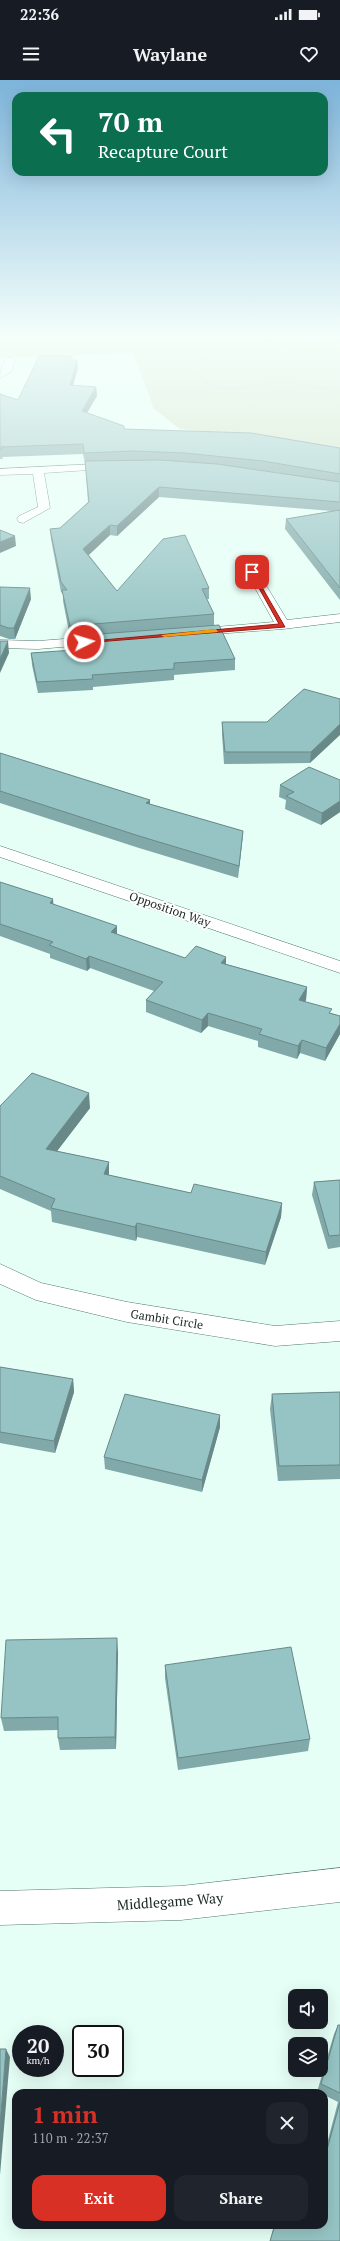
<!DOCTYPE html>
<meta charset="utf-8">
<style>
:root{--surface:#171b24;--page:#20242c;--text:#f1f3f6;--muted:#9ea1a6;--accent:#d93025}
body{margin:0;font-family:"PT Serif",serif;background:var(--page);color:var(--text);height:100vh;display:flex;flex-direction:column;font-size:15px;white-space:nowrap}
*{box-sizing:border-box;margin:0}
p{font-size:13px;color:var(--muted)}
.icon{flex:none;width:22px;height:22px;fill:none;stroke:currentColor;stroke-width:2;stroke-linecap:round;stroke-linejoin:round}
.map{position:relative;flex:1;overflow:hidden}
.sheet{position:absolute;left:12px;top:2009px;width:316px;height:140px;display:flex;flex-direction:column;background:var(--surface);border-radius:12px;box-shadow:0 4px 16px #0002}
.sheet>*{flex:none}
.banner{position:absolute;left:12px;top:12px;width:316px;height:84px;border-radius:12px;box-shadow:0 4px 16px #0002;background:#0b6e4f;color:#fff;overflow:hidden}
.buttons{position:absolute;left:288px;top:1909px;display:grid;gap:8px}
.buttons a{display:grid;place-items:center;width:40px;height:40px;border-radius:8px;background:var(--surface);box-shadow:0 4px 16px #0002;font-size:20px}
.speed{position:absolute;left:12px;top:1945px;display:flex;gap:8px;font-size:20px;font-weight:700;text-align:center}
.speed>*{display:grid;place-content:center;width:52px;height:52px;border-radius:50%;background:var(--surface);box-shadow:0 4px 16px #0002;line-height:1}
.speed small{font-size:10px;font-weight:400}
.speed .limit{border:2px solid #111;border-radius:6px;background:#fff;color:#111}
.pin{position:absolute;display:grid;place-items:center;width:34px;height:34px;color:#fff;margin:-17px;border-radius:8px;box-shadow:0 2px 6px #0006}
.me{position:absolute;width:44px;margin:-22px;rotate:85deg;stroke-linejoin:round;filter:drop-shadow(0 0 3px #0008)}
.turn{display:flex;align-items:center;gap:14px;height:84px;padding:0 20px;font-size:18px}
.turn .icon{width:52px;height:52px;stroke-width:2.5}
.turn b{display:block;font-size:28px;line-height:34px}
.round{display:grid;place-items:center;flex:none;width:42px;height:42px;border-radius:12px;background:var(--page)}
.summary{display:flex;align-items:center;justify-content:space-between;height:68px;padding:0 20px}
h1{font-size:24px;font-weight:800;line-height:30px;color:var(--accent)}
.action{display:flex;gap:8px;margin-top:auto;padding:8px 20px}
.action a{flex:1;height:46px;border-radius:12px;background:var(--accent);color:#fff;font-size:16px;font-weight:800;line-height:46px;text-align:center}
.action a+a{background:var(--page);color:var(--text)}
.status{display:flex;justify-content:space-between;align-items:center;height:28px;padding:0 20px;background:var(--surface);direction:ltr}
.status svg{height:11px;fill:currentColor}
header{display:flex;justify-content:space-between;align-items:center;height:52px;padding:0 20px;background:var(--surface);font-size:18px;font-weight:800}
.map>svg:first-child{display:block}
.green{fill:#d2dfc1}
.lines{fill:none;stroke-linecap:round;stroke-linejoin:round}
.street-casing{stroke:#52796c;stroke-width:1}
.path{stroke:#95aaa3;stroke-width:1;stroke-dasharray:0.5 1.5;stroke-linecap:butt}
.street{fill:#fff;fill-rule:evenodd}
.wall{fill:#81a9a9}
.shaded-wall{fill:#698989}
.building{fill:#96c4c4;stroke:#698989}
.route{fill:#d93025;stroke:#8d1f18}
.slow{fill:#f59e0b}
.labels{text-anchor:middle;dominant-baseline:central;stroke-width:4;stroke-linejoin:round;paint-order:stroke}
.street-label{font-size:12px;fill:#192924;stroke:#fff}
.near-street-label{font-size:14px;fill:#192924;stroke:#fff}
</style>
<div class="status"><b>22:36</b><svg viewBox="0 0 49 12"><path d="M0 12V9h3v3zM5 12V6h3v6zM10 12V3h3v9zM15 12V0h3v12zM26 1h20v11H26zM47 4h2v5h-2z"/></svg></div>
<header><svg class="icon" aria-label="menu" viewBox="0 0 24 24"><path d="M4 6h16M4 12h16M4 18h16"/></svg>Waylane<svg class="icon" aria-label="heart" viewBox="0 0 24 24"><path d="M12 20l-8-8c-3-5 5-10 8-4 3-6 11-1 8 4z"/></svg></header>
<div class="map">
<svg width="340" height="2161" viewBox="0 0 340 2161">
<rect width="100%" height="100%" fill="#e6fff6"/>
<polygon class="green" points="0,255 340,255 340,367 180,349 154,329 133,273 0,278"/>
<g class="lines">
<g class="street-casing">
<g id="street">
<path d="M10 277 15 280 11 292 0 298C0 292 3 279 10 277Z"/>
<polygon points="115,383 119,384 120,386 119,388 44,393 50,428 23,443 19,442 17,439 19,436 38,427 33,394 0,395 0,389"/>
<polygon points="252,488 258,492 287,540 340,534 340,542 283,549 188,556 186,553 193,549 274,542 246,492"/>
<polygon points="103,556 108,557 110,560 108,563 38,569 0,568 0,560 38,561"/>
<polygon points="0,766 340,881 340,893 0,777"/>
<polygon points="0,1184 41,1203 127,1222 275,1246 340,1241 340,1261 275,1266 127,1242 36,1220 0,1204"/>
<polygon points="340,1788 340,1822 181,1840 0,1845 0,1811 181,1806"/>
</g>
</g>
<g class="path">
<polyline points="256,255 260,255 266,262 296,266 340,267"/>
<polyline points="288,255 340,262"/>
<polyline points="0,258 11,255"/>
<polyline points="0,259 27,255"/>
<path d="M265 260 226 270 186 288 199 293 202 301C232 317 246 304 276 303 297 302 319 308 340 312"/>
</g>
<use href="#street" class="street"/>
</g>
<g class="wall">
<polygon points="72,280 77,280 78,288 73,306 96,307 97,316 87,333 125,349 340,368 340,520 285,449 286,439 332,431 159,417 117,456 110,455 89,475 117,511 209,508 209,519 207,519 214,534 214,545 235,579 235,590 174,595 174,600 93,607 93,610 38,613 32,585 31,573 73,571 72,557 70,557 63,521 63,514 61,512 51,459 50,449 60,448 88,422 85,383 83,374 2,377 3,379 0,379 0,314 18,320"/>
<polygon points="0,507 31,519 15,559 9,559 0,556"/>
<polygon points="340,619 310,683 224,684 222,654 222,642 267,642"/>
<polygon points="0,673 150,720 150,724 243,751 242,763 238,798 139,768 0,723"/>
<polygon points="340,700 340,732 321,745 285,729 286,720 279,717 280,705"/>
<polygon points="0,802 53,819 53,824 117,854 185,878 226,884 307,907 306,920 305,922 331,933 340,936 340,954 325,981 300,973 297,979 258,967 258,961 208,946 201,953 146,932 146,920 154,911 90,888 87,891 50,878 50,874 0,856"/>
<polygon points="0,1026 90,1028 57,1071 109,1082 109,1095 191,1113 282,1123 281,1137 265,1185 137,1157 136,1161 52,1142 51,1131 0,1109"/>
<polygon points="340,1100 340,1167 328,1169 312,1115 314,1102"/>
<polygon points="0,1287 73,1299 74,1312 55,1373 0,1363"/>
<polygon points="340,1312 340,1399 278,1401 270,1329 272,1314"/>
<polygon points="220,1335 220,1347 202,1412 105,1389 104,1377"/>
<polygon points="118,1572 116,1669 60,1670 58,1658 58,1650 4,1651 1,1638"/>
<polygon points="165,1585 310,1659 308,1671 178,1690 165,1598"/>
<polygon points="338,1945 340,1945 340,2161 270,2161 274,2145 324,2145 324,2075 338,2022 324,2015 324,2013 319,2013 317,2012 334,1954"/>
</g>
<g class="shaded-wall">
<polygon points="77,280 78,288 70,315 70,305"/>
<polygon points="96,307 97,316 82,341 82,331"/>
<polygon points="159,407 159,417 117,456 117,446"/>
<polygon points="110,445 110,455 84,479 83,469"/>
<polygon points="15,456 16,466 0,473 0,462"/>
<polygon points="30,508 31,519 15,559 14,548"/>
<polygon points="8,561 9,573 0,593 0,579"/>
<polygon points="340,644 340,655 310,683 311,672"/>
<polygon points="150,720 150,732 146,723"/>
<polygon points="340,721 340,732 321,745 322,733"/>
<polygon points="243,751 242,763 238,798 239,786"/>
<polygon points="53,819 54,832 50,823"/>
<polygon points="117,846 117,859 111,852"/>
<polygon points="89,876 90,888 87,891 86,879"/>
<polygon points="226,877 226,890 221,883"/>
<polygon points="307,907 306,920 298,933 299,920"/>
<polygon points="208,933 208,946 201,953 202,940"/>
<polygon points="340,944 340,954 325,981 326,968"/>
<polygon points="302,960 300,973 297,979 298,966"/>
<polygon points="89,1013 90,1028 48,1083 46,1069"/>
<polygon points="109,1082 109,1096 104,1094"/>
<polygon points="282,1123 281,1137 265,1185 266,1172"/>
<polygon points="137,1143 137,1157 136,1161 135,1147"/>
<polygon points="73,1299 74,1312 55,1373 54,1361"/>
<polygon points="220,1335 220,1347 202,1412 202,1400"/>
<polygon points="117,1558 118,1572 116,1669 115,1657"/>
<polygon points="6,1969 10,1977 0,2095 0,2046"/>
</g>
<g class="building">
<polygon points="39,276 72,276 71,280 77,280 70,305 96,307 82,331 124,346 124,349 251,353 340,368 340,394 263,381 185,373 133,371 84,373 83,364 1,367 2,369 0,369 0,314 18,320"/>
<polygon points="160,380 217,384 340,402 340,422 159,407 117,446 110,445 83,469 117,511 163,459 185,455 209,508 202,509 214,534 70,546 62,510 67,510 61,502 50,449 60,448 89,422 85,381"/>
<polygon points="340,430 340,508 286,439"/>
<polygon points="0,450 15,456 0,462"/>
<polygon points="0,507 30,508 14,548 8,548 0,545"/>
<polygon points="219,545 235,579 174,583 174,589 92,595 93,599 37,602 31,573 74,570 72,556"/>
<polygon points="0,561 8,561 0,579"/>
<polygon points="304,609 340,619 340,644 311,672 225,672 222,642 267,642"/>
<polygon points="0,673 150,720 146,723 243,751 239,786 139,756 0,711"/>
<polygon points="309,687 340,700 340,721 322,733 286,716 294,712 280,705"/>
<polygon points="0,802 53,819 50,823 117,846 111,852 185,878 196,866 226,877 221,883 307,907 299,920 332,929 329,933 340,936 340,944 326,968 302,960 298,966 259,954 262,949 208,933 202,940 146,920 163,902 89,876 86,879 49,865 53,862 0,844"/>
<polygon points="32,993 89,1013 46,1069 109,1082 104,1094 191,1113 194,1104 282,1123 266,1172 137,1143 135,1147 51,1128 55,1119 0,1096 0,1026"/>
<polygon points="340,1100 340,1155 329,1156 314,1102"/>
<polygon points="0,1287 73,1299 54,1361 0,1352"/>
<polygon points="340,1312 340,1385 279,1386 272,1314"/>
<polygon points="125,1314 220,1335 202,1400 104,1377"/>
<polygon points="117,1558 115,1657 58,1658 58,1637 1,1638 6,1560"/>
<polygon points="291,1567 310,1659 178,1678 165,1585"/>
<polygon points="338,1945 340,1945 340,2013 321,2004"/>
<polygon points="0,1969 6,1969 0,2046"/>
<polygon points="340,2022 340,2161 270,2161 275,2145 324,2145 324,2076 325,2077"/>
</g>
<linearGradient id="sky" x2="0" y2="1"><stop stop-color="#7db4da"/><stop offset="0.46" stop-color="#f4fffb"/><stop offset="1" stop-color="#f4fffb" stop-opacity="0"/></linearGradient>
<rect width="340" height="558" fill="url(#sky)"/>
<polygon class="route" points="252,490 285,547 84,563 81,562 279,544 250,492"/>
<polygon class="slow" points="216,549 218,552 164,557 161,555"/>
<g class="labels">
<g class="street-label">
<text transform="translate(170 829) rotate(19)">Opposition Way</text>
<text transform="translate(167 1239) rotate(9)">Gambit Circle</text>
</g>
<g class="near-street-label">
<text transform="translate(170 1821) rotate(-4)">Middlegame Way</text>
</g>
</g>
</svg>
<div class="buttons">
<a><svg class="icon" aria-label="sound" viewBox="0 0 24 24"><path d="M4 9h4l5-4v14l-5-4H4zM17 9q2 3 0 6"/></svg></a>
<a><svg class="icon" aria-label="layers" viewBox="0 0 24 24"><path d="M12 4l9 5-9 5-9-5zM3 14l9 5 9-5"/></svg></a>
</div>
<div class="speed"><div>20<small>km/h</small></div><div class="limit">30</div></div>
<div class="pin" style="left:252px;top:492px;background:#d93025"><svg class="icon" aria-label="arrive" viewBox="0 0 24 24"><path d="M6 21V4h12l-3 4 3 4H6"/></svg></div>
<svg class="me" style="left:84px;top:562px" viewBox="-20 -20 40 40"><circle r="17" fill="#d93025" stroke="#fff" stroke-width="3"/><path d="M0-11L8 9 0 5-8 9z" fill="#fff"/></svg>
<div class="banner">
<div class="turn"><svg class="icon" aria-label="left" viewBox="0 0 24 24"><path d="M17 20v-9H6M10 6l-5 5 5 5"/></svg><div><b>70 m</b>Recapture Court</div></div>
</div>
<section class="sheet">
<div class="summary"><div><h1>1 min</h1><p>110 m · 22:37</p></div><a class="round"><svg class="icon" aria-label="close" viewBox="0 0 24 24"><path d="M6 6l12 12M18 6L6 18"/></svg></a></div>
<div class="action"><a>Exit</a><a>Share</a></div>
</section>
</div>
